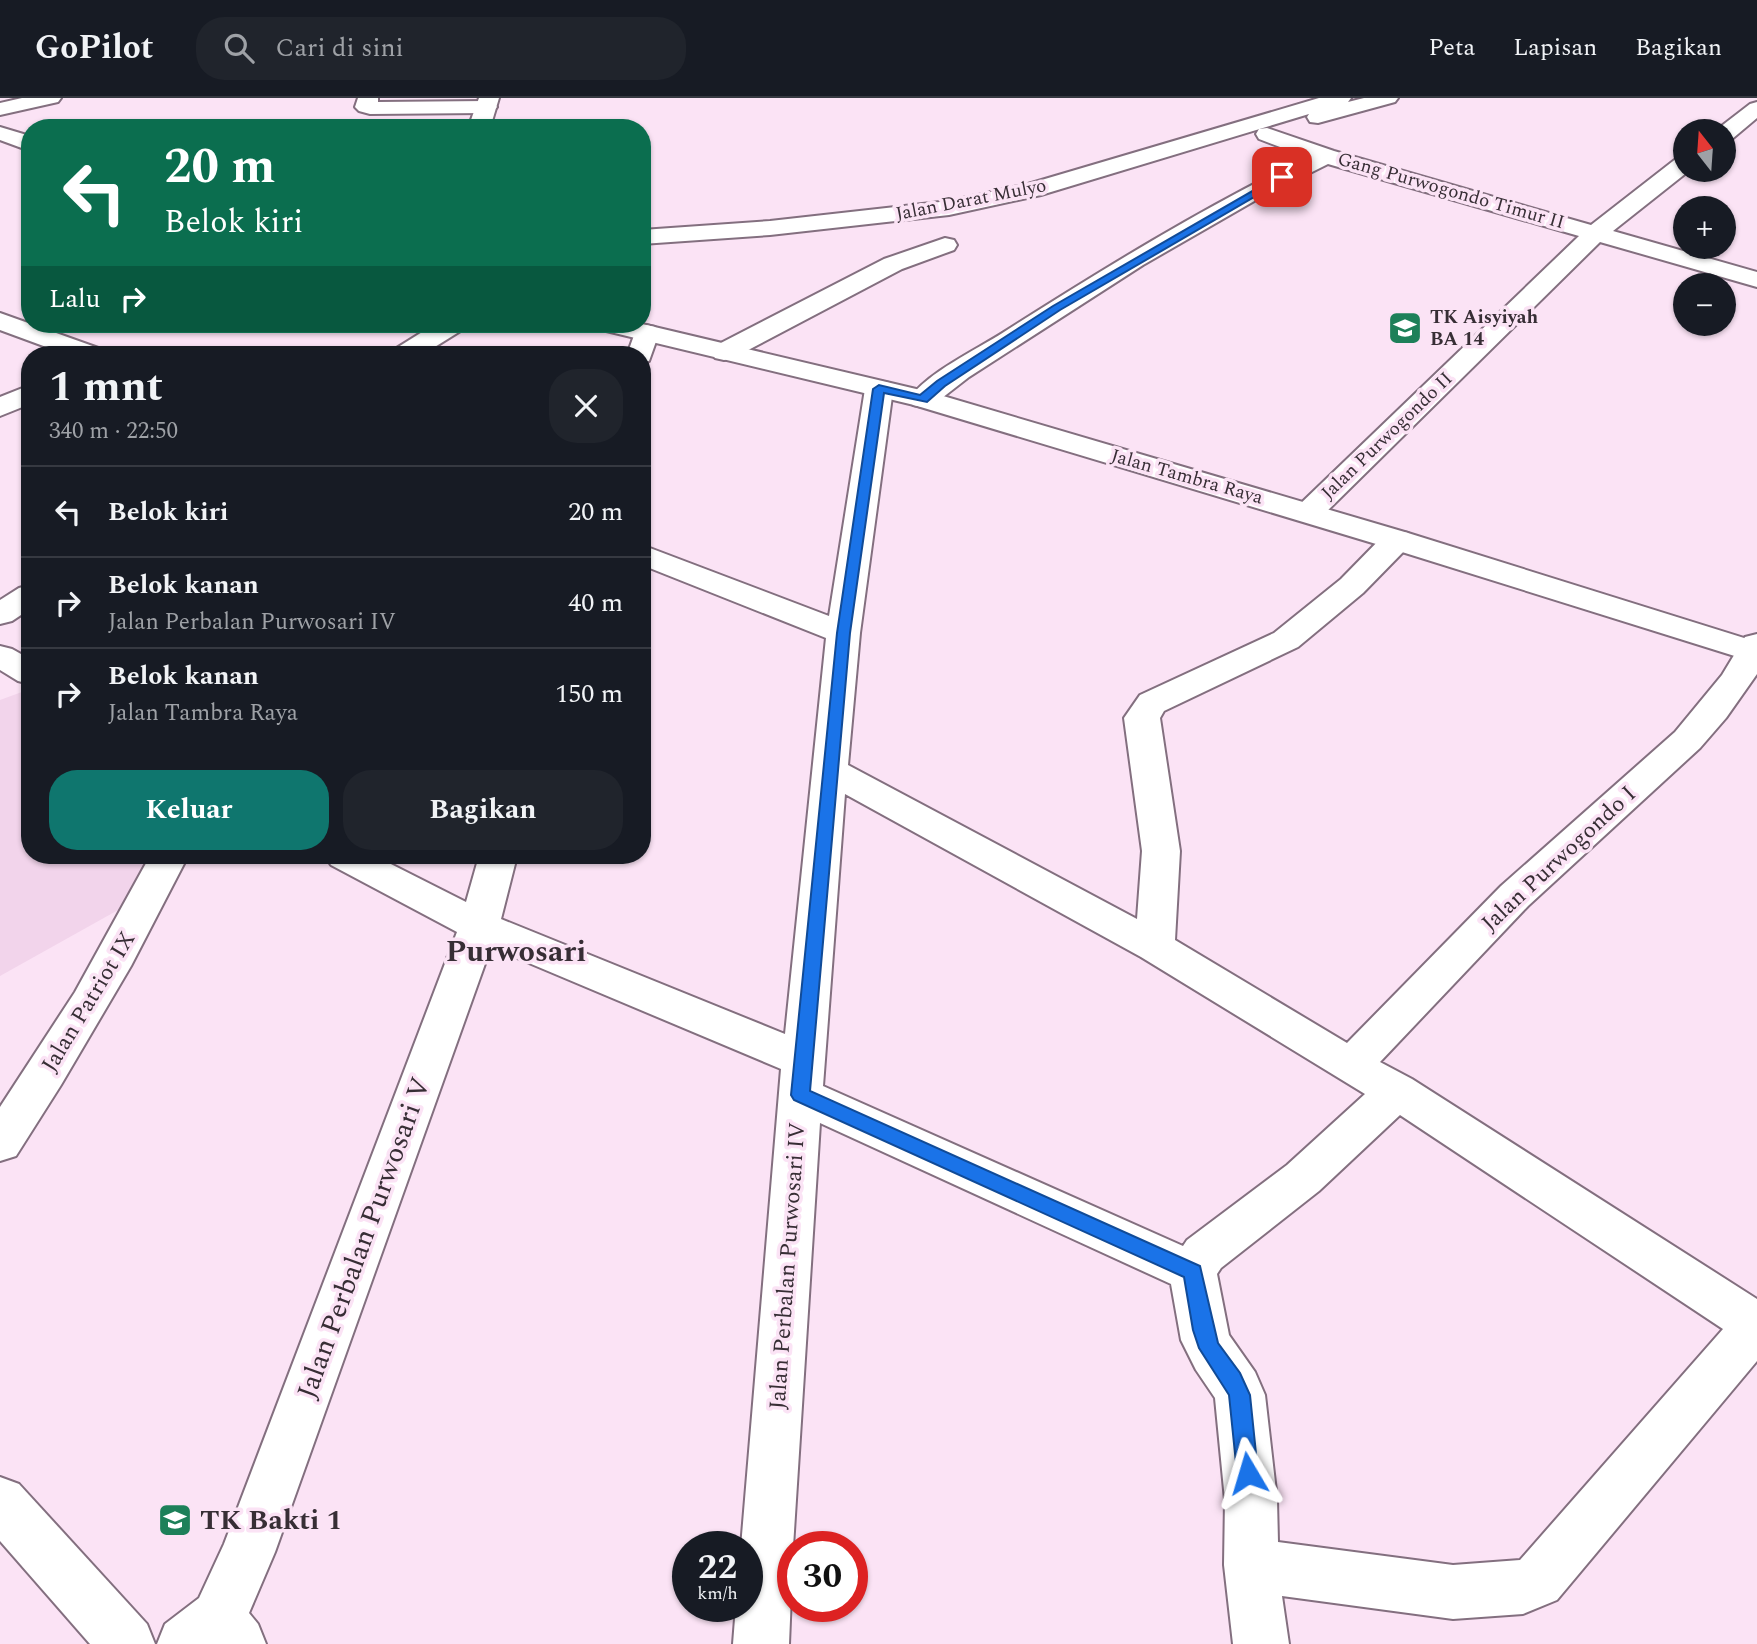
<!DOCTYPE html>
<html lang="id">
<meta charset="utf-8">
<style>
:root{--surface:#171b24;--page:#20242c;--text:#f1f3f6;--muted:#9ea1a6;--line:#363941;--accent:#0f766e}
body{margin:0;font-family:Spectral,serif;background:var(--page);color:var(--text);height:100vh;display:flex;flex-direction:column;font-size:26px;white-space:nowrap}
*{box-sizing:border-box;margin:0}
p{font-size:23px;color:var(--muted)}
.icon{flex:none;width:38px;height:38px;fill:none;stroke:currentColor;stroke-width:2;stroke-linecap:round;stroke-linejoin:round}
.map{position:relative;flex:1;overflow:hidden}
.drawer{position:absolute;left:21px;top:248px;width:630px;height:518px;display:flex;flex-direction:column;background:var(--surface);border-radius:28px;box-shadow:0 2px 5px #0004}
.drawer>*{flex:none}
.top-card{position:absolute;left:21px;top:21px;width:630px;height:214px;border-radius:28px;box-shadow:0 2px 5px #0004;background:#0b6e4f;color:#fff;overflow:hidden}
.needle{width:46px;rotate:343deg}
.buttons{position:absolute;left:1673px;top:21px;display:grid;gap:14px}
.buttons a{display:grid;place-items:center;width:63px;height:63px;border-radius:50%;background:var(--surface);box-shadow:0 2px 5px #0004;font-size:35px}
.speed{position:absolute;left:672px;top:1433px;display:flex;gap:14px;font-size:35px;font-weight:700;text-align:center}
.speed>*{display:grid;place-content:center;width:91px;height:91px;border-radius:50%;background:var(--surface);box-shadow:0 2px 5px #0004;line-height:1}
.speed small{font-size:18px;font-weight:400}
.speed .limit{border:10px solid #d22;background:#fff;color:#111}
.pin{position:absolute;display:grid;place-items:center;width:60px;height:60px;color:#fff;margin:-30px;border-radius:14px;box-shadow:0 4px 10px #0006}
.me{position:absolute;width:77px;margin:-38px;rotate:353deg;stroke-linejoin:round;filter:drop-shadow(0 0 5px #0008)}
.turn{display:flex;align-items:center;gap:24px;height:147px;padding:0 28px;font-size:32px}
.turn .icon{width:91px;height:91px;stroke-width:2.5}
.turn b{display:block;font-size:49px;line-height:60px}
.then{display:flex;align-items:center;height:66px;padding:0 28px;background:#0003;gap:14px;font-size:26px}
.round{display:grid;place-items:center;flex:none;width:74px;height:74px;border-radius:28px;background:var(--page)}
.overview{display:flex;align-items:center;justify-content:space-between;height:119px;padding:0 28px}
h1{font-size:42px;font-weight:700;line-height:52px}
.cta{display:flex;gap:14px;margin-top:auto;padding:14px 28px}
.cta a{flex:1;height:80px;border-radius:28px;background:var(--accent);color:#fff;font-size:28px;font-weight:700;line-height:80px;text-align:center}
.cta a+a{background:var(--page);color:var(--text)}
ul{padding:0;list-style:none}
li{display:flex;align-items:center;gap:21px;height:91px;padding:0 28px;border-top:2px solid var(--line)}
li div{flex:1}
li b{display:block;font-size:26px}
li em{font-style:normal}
header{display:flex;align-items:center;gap:42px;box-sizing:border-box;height:98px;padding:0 35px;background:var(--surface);border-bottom:2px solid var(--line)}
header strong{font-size:33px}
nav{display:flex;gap:38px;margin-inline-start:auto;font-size:24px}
.search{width:490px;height:63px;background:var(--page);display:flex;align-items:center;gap:18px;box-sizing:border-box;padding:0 24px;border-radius:28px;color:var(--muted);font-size:26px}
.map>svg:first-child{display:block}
.built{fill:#f2d4eb}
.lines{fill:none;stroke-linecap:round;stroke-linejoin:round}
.minor-casing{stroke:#836f7f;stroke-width:4}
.tertiary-casing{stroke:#836f7f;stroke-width:4}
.minor{fill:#fff;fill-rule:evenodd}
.tertiary{fill:#fff;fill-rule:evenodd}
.route{fill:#1a73e8;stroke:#114b97;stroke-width:2}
.labels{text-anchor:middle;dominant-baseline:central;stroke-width:7;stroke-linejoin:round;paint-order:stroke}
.far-street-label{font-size:19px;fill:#372e35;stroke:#fbe3f5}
.far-poi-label{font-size:19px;font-weight:bold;fill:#372e35;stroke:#fbe3f5;text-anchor:start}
.street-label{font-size:23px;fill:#372e35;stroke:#fbe3f5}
.near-street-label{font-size:28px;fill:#372e35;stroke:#fbe3f5}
.near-poi-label{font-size:28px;font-weight:bold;fill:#372e35;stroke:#fbe3f5;text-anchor:start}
.district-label{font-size:30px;font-weight:bold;fill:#372e35;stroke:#fbe3f5}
</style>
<header>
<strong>GoPilot</strong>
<div class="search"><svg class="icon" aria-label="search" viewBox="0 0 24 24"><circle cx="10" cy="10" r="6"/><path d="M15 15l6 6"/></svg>Cari di sini</div>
<nav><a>Peta</a><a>Lapisan</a><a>Bagikan</a></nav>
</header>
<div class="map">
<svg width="1757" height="1546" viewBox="0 0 1757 1546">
<rect width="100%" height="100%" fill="#fbe3f5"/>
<polygon class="built" points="30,591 30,758 177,758 170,783 0,878 0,602"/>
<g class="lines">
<g class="minor-casing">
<g id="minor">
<polygon points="22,0 61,0 58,4 0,17 0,5"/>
<polygon points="358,0 378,0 378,4 486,3 493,5 497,9 493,13 486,15 370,16 359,13 355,9"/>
<polygon points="1319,0 1351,0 1348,4 1364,0 1398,0 1395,4 1318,25 1310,24 1307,19 1309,16 1041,97 949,117 770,137 642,146 642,132 770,123 949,103 1028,86"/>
<polygon points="1757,4 1757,20 1732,41 1724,42 1724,33 1715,33 1750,6"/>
<path d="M1267 30 1334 53 1591 127 1677 60 1685 58V72H1690L1613 133 1757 174V189L1600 144 1319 421 1308 424 1297 421 1293 415 1297 409 1579 138 1328 66 1256 102 1143 167 969 279 933 307 923 309 913 307 909 301C928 274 976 252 1004 234 1103 171 1202 110 1307 59L1259 41 1256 36 1259 31Z"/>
<polygon points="945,140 954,142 957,147 954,152 902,171 733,260 724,262 715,260 711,254 715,248 884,161"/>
<polygon points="0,215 101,251 105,257 68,257 0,232"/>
<polygon points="435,226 466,226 462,232 422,257 391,257 395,251"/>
<polygon points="646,227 655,229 659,235 649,263 642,264 642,257 627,257 637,229"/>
<path d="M879 283 889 285 893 291 860 535 848 667 1137 821 1142 753 1124 620 1140 597 1274 535 1341 481 1386 435 1397 433 1408 435 1412 442 1408 449 1363 495 1298 549 1164 613 1160 620 1180 753 1175 842 1347 945 1501 788 1675 634 1722 577 1745 539 1757 536V576L1726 620 1700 650 1528 808 1380 964 1412 981 1757 1201V1263L1557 1502 1523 1516 1453 1521 1282 1498 1289 1546H1233L1224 1467 1225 1402 1215 1300 1196 1272 1181 1242 1171 1186 820 1025 793 1449 789 1546H733L736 1508H747V1449H741L781 971 491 849 275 1454 249 1515 258 1526 266 1546H157L165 1526 199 1500 224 1446 457 834 331 767 325 758H375L466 804 479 758H517L501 821 785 936 826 540 642 467V447L829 518 865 291 869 285ZM845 696 1141 859 1365 996 1287 1067 1187 1142 1183 1148 823 988ZM1400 1017 1723 1231 1520 1462 1453 1467 1278 1444 1277 1402 1265 1297 1255 1274 1229 1237 1217 1176 1221 1170 1319 1093Z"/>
<polygon points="30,287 30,306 0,318 0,299"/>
<polygon points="30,487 30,511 12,523 0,526 0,502 19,490"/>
<polygon points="0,548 12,551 30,561 30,586 18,583 0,572"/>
<polygon points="150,758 188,758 131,868 61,987 16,1058 0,1063 0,1009 75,894"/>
<polygon points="0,1379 19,1386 147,1526 155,1546 90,1546 0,1443"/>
</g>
</g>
<g class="tertiary-casing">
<g id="tertiary">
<polygon points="479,0 499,0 490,30 468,30"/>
<polygon points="0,29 30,38 30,53 0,42"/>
<polygon points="598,226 642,226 933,295 1408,435 1757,544 1757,565 1386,449 914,307 602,232"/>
</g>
</g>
<use href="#minor" class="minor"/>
<use href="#tertiary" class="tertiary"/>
</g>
<polygon class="route" points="1282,76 1287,79 1285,81 1060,212 945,288 927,304 884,295 850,535 810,993 1200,1168 1218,1245 1240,1275 1250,1297 1258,1375 1255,1382 1248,1385 1240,1382 1237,1375 1229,1297 1199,1250 1193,1232 1184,1179 794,1002 791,997 837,535 873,291 879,287 920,297 937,283 1053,208"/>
<defs>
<g id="school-square" transform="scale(1.75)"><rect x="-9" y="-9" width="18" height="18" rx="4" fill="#1d8059" stroke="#fbe3f5"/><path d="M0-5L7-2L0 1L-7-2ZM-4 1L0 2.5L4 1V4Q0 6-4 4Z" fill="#fff"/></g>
</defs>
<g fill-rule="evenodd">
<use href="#school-square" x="1405" y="230"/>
<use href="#school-square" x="175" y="1422"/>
</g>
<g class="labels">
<g class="far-street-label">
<text transform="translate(1451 93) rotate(16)">Gang Purwogondo Timur II</text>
<text transform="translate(971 102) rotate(-11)">Jalan Darat Mulyo</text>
<text transform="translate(1387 338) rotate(-44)">Jalan Purwogondo II</text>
<text transform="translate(1187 379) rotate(16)">Jalan Tambra Raya</text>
</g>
<g class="far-poi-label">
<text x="1430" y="219">TK Aisyiyah<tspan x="1430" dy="22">BA 14</tspan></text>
</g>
<g class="street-label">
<text transform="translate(1559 761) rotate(-43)">Jalan Purwogondo I</text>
<text transform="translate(89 904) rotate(-59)">Jalan Patriot IX</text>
<text transform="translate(788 1168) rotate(-86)">Jalan Perbalan Purwosari IV</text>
</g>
<g class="near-street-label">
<text transform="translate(364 1140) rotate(-70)">Jalan Perbalan Purwosari V</text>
</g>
<g class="near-poi-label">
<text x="200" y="1422">TK Bakti 1</text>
</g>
<g class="district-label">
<text x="516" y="854">Purwosari</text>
</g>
</g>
</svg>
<div class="buttons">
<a><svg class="needle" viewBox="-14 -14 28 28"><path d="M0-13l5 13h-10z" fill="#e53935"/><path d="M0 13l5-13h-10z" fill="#9ea1a6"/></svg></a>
<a>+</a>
<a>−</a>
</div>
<div class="speed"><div>22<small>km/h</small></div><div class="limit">30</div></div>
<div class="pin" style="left:1282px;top:79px;background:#d93025"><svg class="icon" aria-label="arrive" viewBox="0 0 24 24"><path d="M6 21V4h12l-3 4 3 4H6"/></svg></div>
<svg class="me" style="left:1248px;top:1375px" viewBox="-20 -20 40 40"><path d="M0-17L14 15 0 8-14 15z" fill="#1a73e8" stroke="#fff" stroke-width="4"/></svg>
<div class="top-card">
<div class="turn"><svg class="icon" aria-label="left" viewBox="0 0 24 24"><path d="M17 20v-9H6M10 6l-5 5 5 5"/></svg><div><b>20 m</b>Belok kiri</div></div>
<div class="then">Lalu<svg class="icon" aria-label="right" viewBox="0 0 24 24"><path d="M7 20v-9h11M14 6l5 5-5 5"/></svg></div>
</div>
<section class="drawer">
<div class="overview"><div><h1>1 mnt</h1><p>340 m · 22:50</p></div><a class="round"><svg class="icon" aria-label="close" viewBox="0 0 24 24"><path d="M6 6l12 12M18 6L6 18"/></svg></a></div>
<ul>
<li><svg class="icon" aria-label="left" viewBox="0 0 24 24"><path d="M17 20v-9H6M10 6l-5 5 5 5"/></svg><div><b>Belok kiri</b></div><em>20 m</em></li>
<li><svg class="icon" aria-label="right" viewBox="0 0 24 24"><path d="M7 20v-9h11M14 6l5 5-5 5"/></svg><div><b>Belok kanan</b><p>Jalan Perbalan Purwosari IV</p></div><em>40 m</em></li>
<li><svg class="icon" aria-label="right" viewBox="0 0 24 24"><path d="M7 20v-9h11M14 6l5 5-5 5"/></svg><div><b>Belok kanan</b><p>Jalan Tambra Raya</p></div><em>150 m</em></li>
</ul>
<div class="cta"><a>Keluar</a><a>Bagikan</a></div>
</section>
</div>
